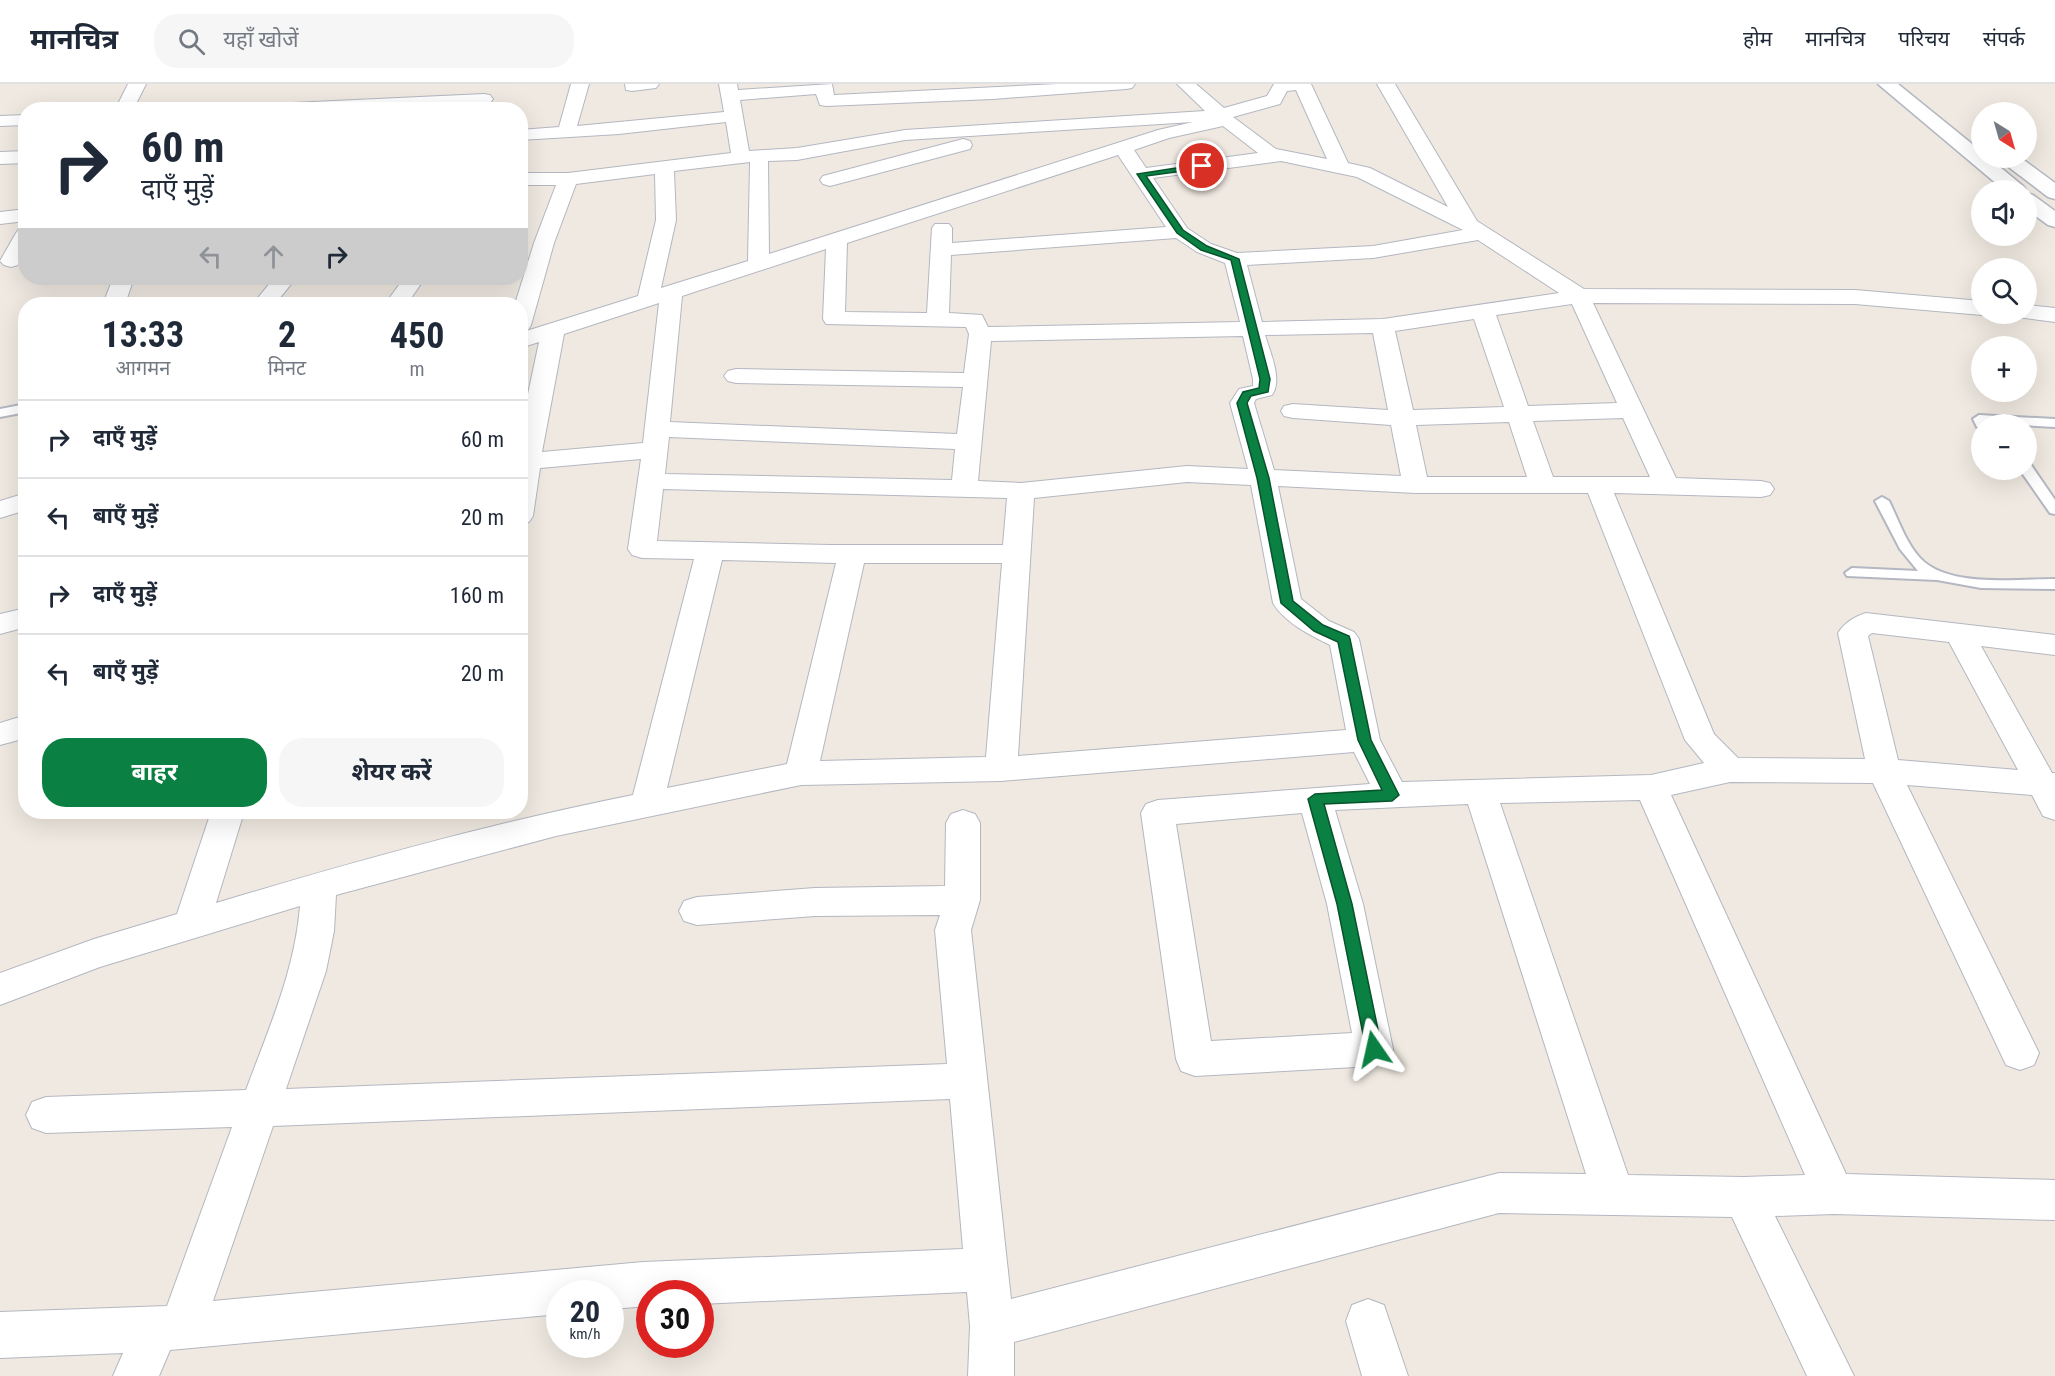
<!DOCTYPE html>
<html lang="hi">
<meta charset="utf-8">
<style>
:root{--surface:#fff;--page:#f6f6f7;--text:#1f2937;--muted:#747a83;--line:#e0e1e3;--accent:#0b8043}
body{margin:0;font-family:"Roboto Condensed","Noto Sans Devanagari",sans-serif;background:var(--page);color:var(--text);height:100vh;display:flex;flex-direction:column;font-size:22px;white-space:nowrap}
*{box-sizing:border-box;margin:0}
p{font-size:20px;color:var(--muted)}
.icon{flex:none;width:33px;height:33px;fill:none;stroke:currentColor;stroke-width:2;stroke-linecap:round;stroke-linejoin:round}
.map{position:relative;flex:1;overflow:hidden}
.drawer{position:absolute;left:18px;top:213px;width:510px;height:522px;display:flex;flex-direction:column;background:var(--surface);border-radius:24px;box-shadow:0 6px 24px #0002}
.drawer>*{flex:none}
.top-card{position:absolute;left:18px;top:18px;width:510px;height:183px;border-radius:24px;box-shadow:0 6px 24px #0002;background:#fff;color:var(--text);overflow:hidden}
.needle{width:39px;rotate:143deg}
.buttons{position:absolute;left:1971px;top:18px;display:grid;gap:12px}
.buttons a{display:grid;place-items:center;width:66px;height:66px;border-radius:50%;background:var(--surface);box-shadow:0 6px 24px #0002;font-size:30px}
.speed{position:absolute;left:546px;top:1196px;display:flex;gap:12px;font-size:30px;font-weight:700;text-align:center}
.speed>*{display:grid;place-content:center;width:78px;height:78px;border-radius:50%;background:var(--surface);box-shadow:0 6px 24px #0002;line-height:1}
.speed small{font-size:15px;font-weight:400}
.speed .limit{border:9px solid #d22;background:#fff;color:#111}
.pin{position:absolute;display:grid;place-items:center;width:51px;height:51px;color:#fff;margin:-26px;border:3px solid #fff;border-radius:50%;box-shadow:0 2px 6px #0007}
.me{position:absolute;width:66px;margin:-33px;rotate:349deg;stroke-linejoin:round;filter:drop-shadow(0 0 4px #0008)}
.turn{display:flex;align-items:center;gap:21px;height:126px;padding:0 24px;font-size:27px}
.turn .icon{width:78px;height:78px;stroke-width:2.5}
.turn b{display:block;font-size:42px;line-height:51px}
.lanes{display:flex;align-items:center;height:57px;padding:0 24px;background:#0003;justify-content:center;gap:30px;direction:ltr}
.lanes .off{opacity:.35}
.eta{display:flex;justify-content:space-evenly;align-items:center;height:102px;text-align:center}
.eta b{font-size:36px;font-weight:700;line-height:42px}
.button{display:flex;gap:12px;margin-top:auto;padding:12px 24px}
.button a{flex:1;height:69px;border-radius:24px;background:var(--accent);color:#fff;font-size:24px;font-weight:700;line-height:69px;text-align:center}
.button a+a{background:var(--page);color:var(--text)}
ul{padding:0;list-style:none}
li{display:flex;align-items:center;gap:18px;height:78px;padding:0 24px;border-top:2px solid var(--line)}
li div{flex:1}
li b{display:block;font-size:22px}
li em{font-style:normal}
header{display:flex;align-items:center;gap:36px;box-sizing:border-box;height:84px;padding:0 30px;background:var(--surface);border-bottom:2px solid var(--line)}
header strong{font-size:28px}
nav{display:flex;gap:33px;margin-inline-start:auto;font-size:21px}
.search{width:420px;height:54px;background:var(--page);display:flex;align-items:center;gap:15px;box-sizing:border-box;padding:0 21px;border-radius:24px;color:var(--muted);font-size:22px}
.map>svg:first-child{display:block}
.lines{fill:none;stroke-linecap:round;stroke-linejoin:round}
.service-casing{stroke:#b4b7c1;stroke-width:4}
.minor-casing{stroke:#b4b7c1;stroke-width:2}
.secondary-casing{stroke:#b4b7c1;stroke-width:3}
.service{fill:#fff;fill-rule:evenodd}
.minor{fill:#fff;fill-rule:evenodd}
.secondary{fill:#fff;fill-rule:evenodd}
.route{fill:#0b8043;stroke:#07532c;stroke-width:1.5}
</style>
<header>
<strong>मानचित्र</strong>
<div class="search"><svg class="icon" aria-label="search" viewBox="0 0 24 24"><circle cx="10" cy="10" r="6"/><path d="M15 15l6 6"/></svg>यहाँ खोजें</div>
<nav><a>होम</a><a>मानचित्र</a><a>परिचय</a><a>संपर्क</a></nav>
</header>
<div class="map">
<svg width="2055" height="1292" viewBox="0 0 2055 1292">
<rect width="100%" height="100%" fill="#efe9e1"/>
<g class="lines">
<g class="service-casing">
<g id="service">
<polygon points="26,320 26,328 0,333 0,325"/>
<polygon points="1979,331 2055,335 2055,343 1988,339 1982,340 1982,344 1977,343 1973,335"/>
<polygon points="2026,380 2031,381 2055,416 2055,430 2050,429 2020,386 2026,386"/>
<path d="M1882 413 1889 417C1898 435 1906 459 1920 474 1948 504 2017 495 2055 495V505L1981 504 1937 496 1847 492 1845 489 1852 484 1918 487 1900 465 1875 417Z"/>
</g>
</g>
<g class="minor-casing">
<g id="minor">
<polygon points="128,0 146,0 133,26 115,26"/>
<path d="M571 0H589L577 42 724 28 719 0H737L738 6 832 0 834 11 1057 0H1135L1132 4 1126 5 993 15 826 22 820 21 816 10 740 16 749 67 797 64 905 46 1205 27 1177 0H1196L1224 24 1267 12 1274 0H1311L1348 79 1370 84 1448 123 1377 0H1395L1477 137 1584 205 1855 206 1982 217V230H1987L1982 231 1855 220 1593 219 1676 394 1761 397 1770 399 1774 405 1770 411 1761 413 1614 409 1714 650 1738 674 1865 675 1838 549C1845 538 1854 533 1866 529L2055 551V571L1981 562 2052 689H2055V736L2043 732 2032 711 1907 701 2039 969 2034 981 2020 986 2006 981 1873 699 1730 698 1671 711 1846 1090 2055 1096V1136L1834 1130 1775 1132 1854 1292H1807L1732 1133 1499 1129 1014 1258V1292H968L970 1242 967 1208 700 1220V1209H650V1222L610 1225V1209H560V1230L170 1266 159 1292H113L123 1269 0 1274V1228L167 1222 232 1043 46 1049 32 1044 26 1031 32 1018 46 1013 246 1006C268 946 295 887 300 822L100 883 0 921V889L94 855 177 830 211 728H244L216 819C353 778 492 739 633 711L694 475 642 474 632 471 628 465 641 375 540 384 533 432 529 438 520 440V348L539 258 520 264V249L638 212 656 136 655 90 576 100 554 159 531 241 528 246 520 248V220H515L534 159 556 101H520V89H568L731 69 726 38 619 50 520 56V46L559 43ZM1296 6 1327 75 1276 65 1233 33 1280 20 1287 7ZM1193 38 1158 46 769 170 768 77 797 76 905 56ZM1223 42 1258 69 1146 84 1134 66 1169 54ZM1118 71 1166 143 952 159V144L949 140H935L932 144 927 229 845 228 847 159ZM1281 77 1357 93 1463 146 1373 162 1237 169 1211 160 1187 144 1153 94ZM750 78 748 177 661 204 676 136 674 87ZM1176 154 1197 168 1225 179 1240 238 988 243 982 231 949 229 951 171ZM1478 156 1559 209 1383 235 1262 238 1247 181 1373 174ZM826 165 823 235 826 240 966 243 969 250 964 289 736 285 728 287 724 292 728 297 736 299 963 303 957 350 670 338 682 212ZM659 219 643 359 542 368 564 250ZM1572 220 1617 319 1528 322 1496 231ZM1474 235 1504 323 1413 326 1395 247ZM1373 249 1388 326 1293 320 1284 322 1281 327 1284 332 1293 334 1391 341 1401 392 1274 386 1254 319 1256 315 1272 311C1283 296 1270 268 1265 251ZM1243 252 1253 295V302L1239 305 1230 319 1248 385 1187 382 1021 399 978 397 991 257ZM1623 334 1650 393H1553L1533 337ZM1509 338 1527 393H1427L1416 341ZM669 353 955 365 952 396 665 390ZM1187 398 1251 401 1273 519C1285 539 1310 551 1330 561L1346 646 1018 672 1034 414ZM1278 402 1416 409H1588L1685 656 1704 679 1651 691 1402 698 1380 656 1359 555 1354 548 1329 537 1301 515ZM663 405 1007 414 1003 461H830L657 457ZM722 476 836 479 787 680 667 704ZM864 479H1002L986 673 820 677ZM1872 549 1949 558 2018 686 1898 676 1868 552ZM1354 668 1370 700 1158 716 1146 720 1141 729 1176 975 1181 987 1195 992 1374 982 1388 977 1393 965 1363 820 1335 726 1468 720 1586 1090 1499 1089 1011 1215 971 846 980 816V739L975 730 963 726 951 730 946 739 945 802 815 804 697 813 684 817 679 827 684 837 697 841 815 832 940 831 935 846 947 980 286 1005 326 887 334 847 336 811 556 752 801 701 1001 697ZM1640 716 1805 1091 1744 1093 1628 1091 1500 719ZM1302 729 1327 820 1352 949 1211 957 1176 740ZM950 1015 963 1165 643 1178 213 1217 273 1042Z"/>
<polygon points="625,0 659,0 656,4 632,7 626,6"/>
<polygon points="484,10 490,11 493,15 490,19 373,26 243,26 251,21"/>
<polygon points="26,31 26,41 0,42 0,32"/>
<polygon points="963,55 970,57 972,61 970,65 830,102 823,100 820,96 823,92"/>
<polygon points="26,67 26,79 0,80 0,68"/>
<polygon points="26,125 26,137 0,140 0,128"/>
<path d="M26 143C26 158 27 169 18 181L11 183 4 181 0 177 16 149 19 145Z"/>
<polygon points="113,194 134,194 125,220 103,220"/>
<polygon points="274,194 296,194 275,220 253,220"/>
<polygon points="404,194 425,194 407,220 385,220"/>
<polygon points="2026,221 2055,224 2055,238 2018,233 2016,230 2026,230"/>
<polygon points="26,409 26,426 0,434 0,417"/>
<polygon points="26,524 26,543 0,550 0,530"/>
<polygon points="26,631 26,654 0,661 0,639"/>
<polygon points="1368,1215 1384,1221 1408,1292 1362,1292 1346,1237 1352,1221"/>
</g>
</g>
<g class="secondary-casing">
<g id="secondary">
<polygon points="1878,0 1898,0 1982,68 1982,74 1989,74 2023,102 2026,106 2004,106"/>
<polygon points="2000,74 2021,74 2055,99 2055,115 2048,113 2002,78"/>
<polygon points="2026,109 2033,111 2055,127 2055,143 2048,141 2026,125"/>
</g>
</g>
<use href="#service" class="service"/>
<use href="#minor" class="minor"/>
<use href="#secondary" class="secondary"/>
</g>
<polygon class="route" points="1202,80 1205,80 1205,84 1146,92 1183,146 1207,162 1239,175 1270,295 1268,308 1251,312 1247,319 1269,394 1293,517 1323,541 1349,552 1350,555 1371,656 1399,711 1392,717 1324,720 1352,820 1382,965 1380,970 1374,973 1368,970 1366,965 1337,820 1308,715 1315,710 1382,706 1358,656 1338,558 1314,547 1281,519 1257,394 1237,319 1243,308 1259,304 1260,295 1231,176 1201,166 1177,149 1137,90"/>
</svg>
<div class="buttons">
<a><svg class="needle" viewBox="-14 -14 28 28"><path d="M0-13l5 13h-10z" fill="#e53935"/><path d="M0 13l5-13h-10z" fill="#747a83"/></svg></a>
<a><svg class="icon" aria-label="sound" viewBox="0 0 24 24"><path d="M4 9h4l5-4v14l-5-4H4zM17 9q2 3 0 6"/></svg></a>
<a><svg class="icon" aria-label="search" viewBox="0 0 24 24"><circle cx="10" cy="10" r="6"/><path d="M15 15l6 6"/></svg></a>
<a>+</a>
<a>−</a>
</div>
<div class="speed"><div>20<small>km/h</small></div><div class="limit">30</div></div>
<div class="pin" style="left:1202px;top:82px;background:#d93025"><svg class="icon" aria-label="arrive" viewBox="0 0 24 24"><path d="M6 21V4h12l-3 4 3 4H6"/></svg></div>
<svg class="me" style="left:1374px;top:965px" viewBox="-20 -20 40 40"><path d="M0-17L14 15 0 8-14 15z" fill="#0b8043" stroke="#fff" stroke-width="4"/></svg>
<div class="top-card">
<div class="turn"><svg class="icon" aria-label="right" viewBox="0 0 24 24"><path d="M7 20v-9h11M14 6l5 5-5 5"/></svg><div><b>60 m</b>दाएँ मुड़ें</div></div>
<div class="lanes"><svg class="icon off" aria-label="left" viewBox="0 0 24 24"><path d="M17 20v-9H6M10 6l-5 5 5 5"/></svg><svg class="icon off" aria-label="ahead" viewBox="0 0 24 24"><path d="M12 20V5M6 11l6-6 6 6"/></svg><svg class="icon" aria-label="right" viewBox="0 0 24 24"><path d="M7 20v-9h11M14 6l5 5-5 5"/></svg></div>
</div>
<section class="drawer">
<div class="eta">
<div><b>13:33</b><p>आगमन</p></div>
<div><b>2</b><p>मिनट</p></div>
<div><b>450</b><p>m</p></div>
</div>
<ul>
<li><svg class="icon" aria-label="right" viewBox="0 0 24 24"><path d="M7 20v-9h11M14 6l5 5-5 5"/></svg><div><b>दाएँ मुड़ें</b></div><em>60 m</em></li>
<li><svg class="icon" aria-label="left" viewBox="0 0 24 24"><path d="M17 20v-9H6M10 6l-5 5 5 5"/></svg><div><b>बाएँ मुड़ें</b></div><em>20 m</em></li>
<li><svg class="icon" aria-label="right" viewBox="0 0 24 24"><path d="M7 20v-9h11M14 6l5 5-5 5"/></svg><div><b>दाएँ मुड़ें</b></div><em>160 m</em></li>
<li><svg class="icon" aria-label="left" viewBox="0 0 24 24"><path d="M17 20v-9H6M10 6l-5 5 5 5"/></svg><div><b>बाएँ मुड़ें</b></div><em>20 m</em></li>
</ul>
<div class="button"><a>बाहर</a><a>शेयर करें</a></div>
</section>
</div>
